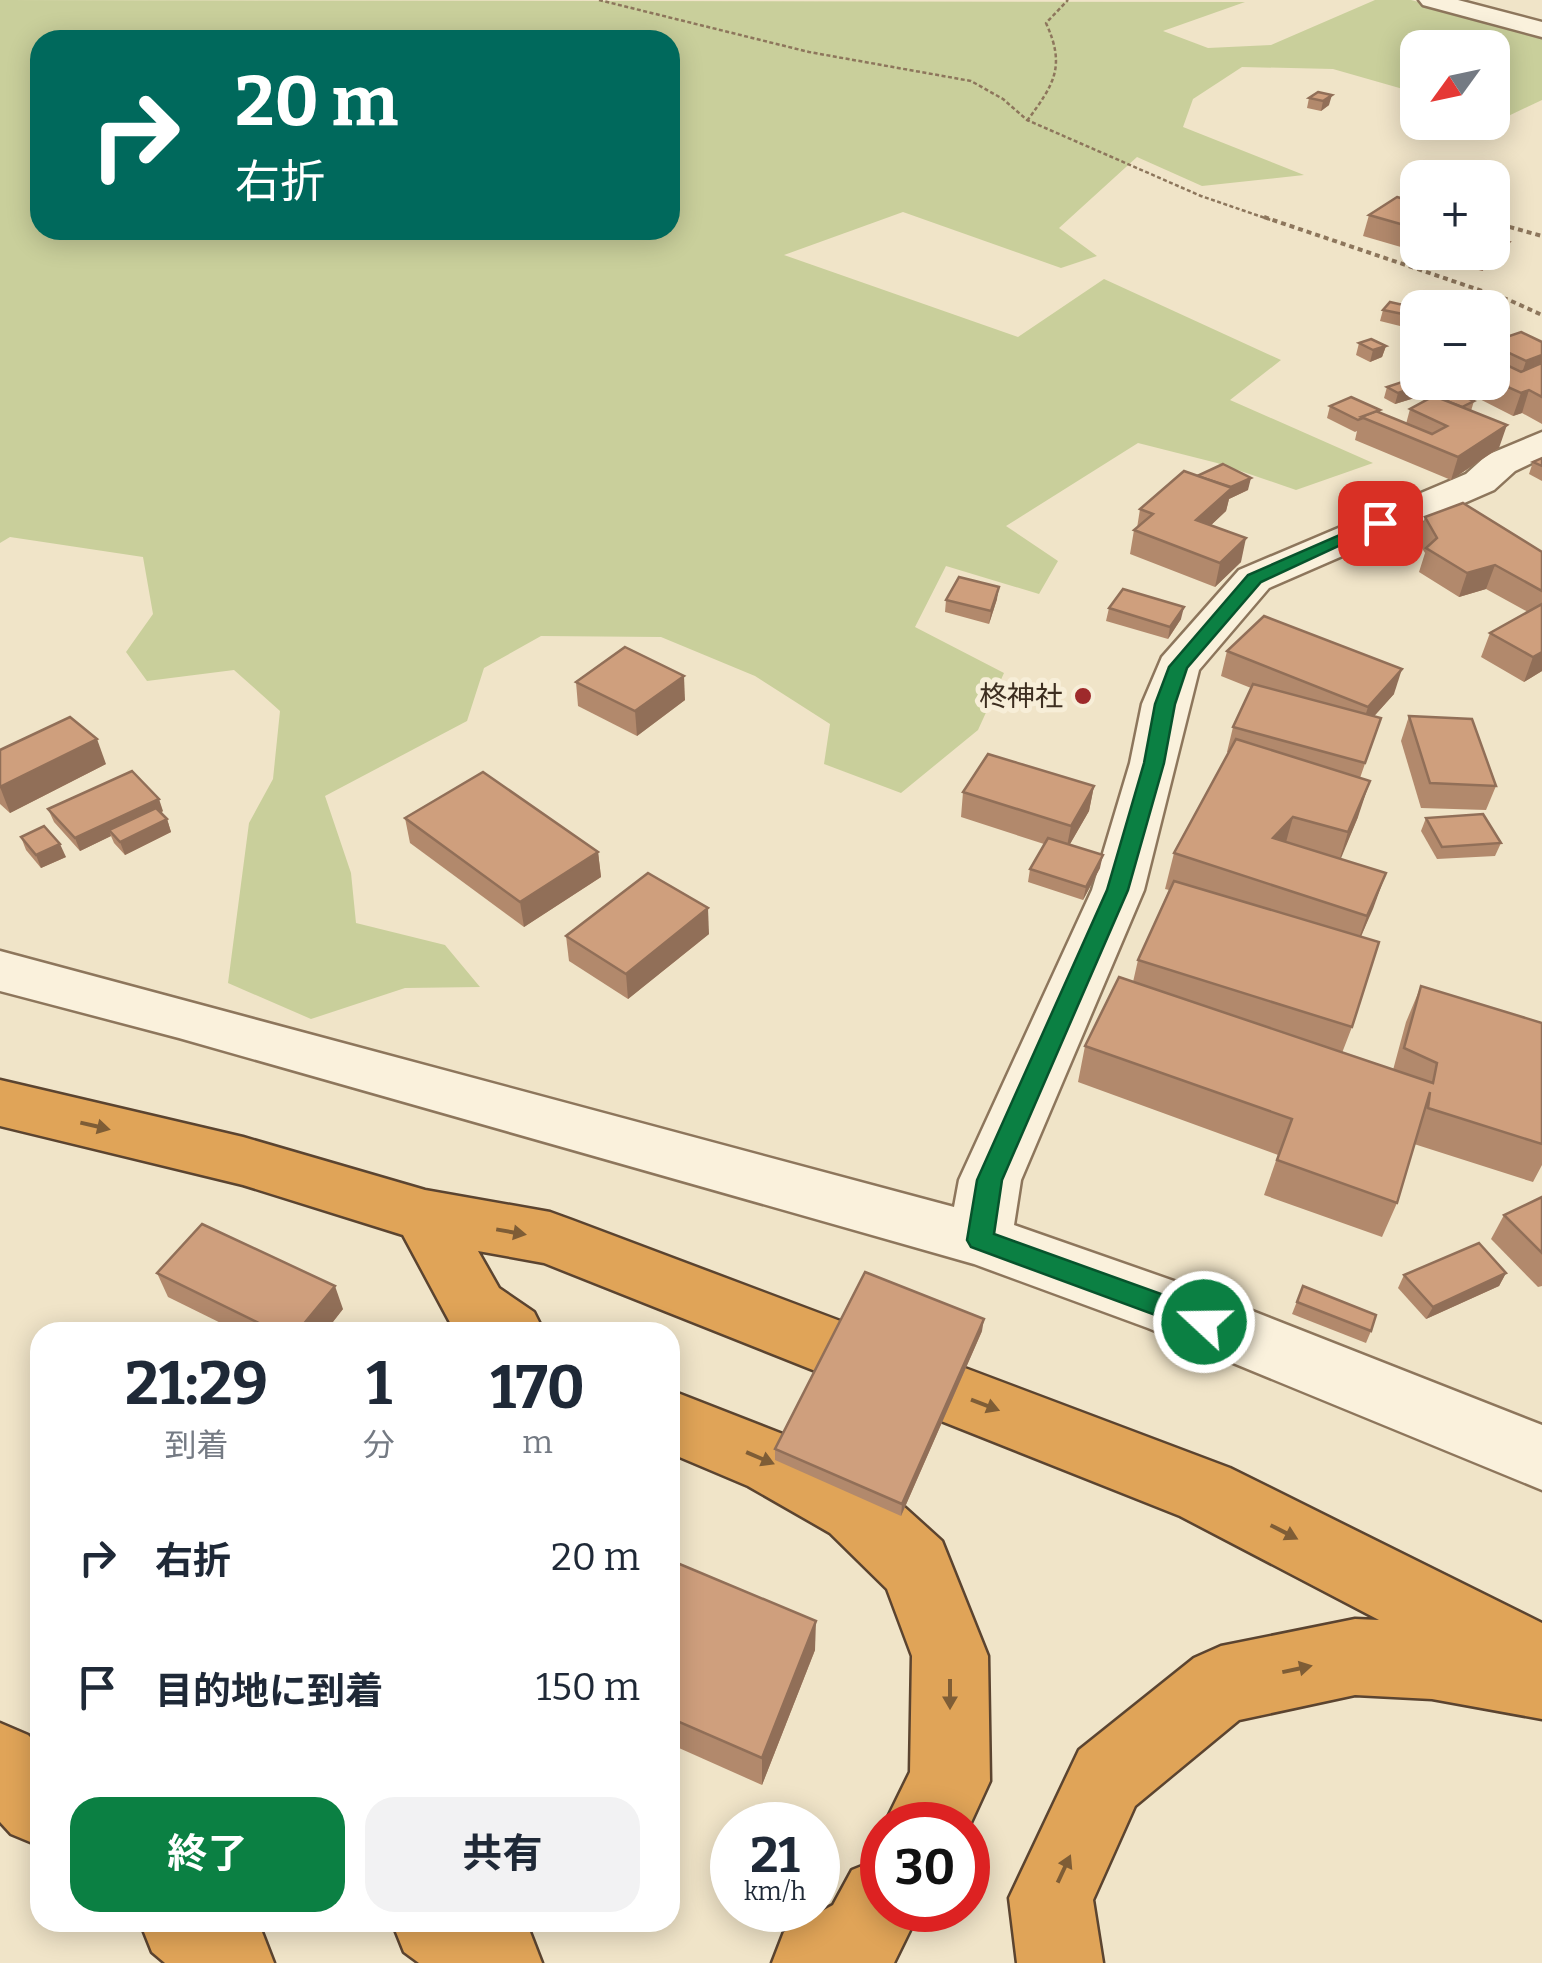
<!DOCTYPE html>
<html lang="ja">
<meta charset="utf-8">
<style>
:root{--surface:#fff;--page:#f2f2f3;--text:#1f2937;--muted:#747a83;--accent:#0b8043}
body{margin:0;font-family:Bitter,"Noto Sans JP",serif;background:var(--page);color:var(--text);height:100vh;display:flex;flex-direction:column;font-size:38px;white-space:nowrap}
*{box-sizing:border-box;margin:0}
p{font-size:32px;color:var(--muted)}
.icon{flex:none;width:55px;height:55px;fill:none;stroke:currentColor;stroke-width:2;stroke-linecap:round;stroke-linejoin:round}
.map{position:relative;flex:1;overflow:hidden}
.drawer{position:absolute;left:30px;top:1322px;width:650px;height:610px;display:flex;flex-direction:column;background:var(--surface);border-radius:30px;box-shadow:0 5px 25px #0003}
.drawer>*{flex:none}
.hud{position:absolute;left:30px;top:30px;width:650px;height:210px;border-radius:30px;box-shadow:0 5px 25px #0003;background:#00695c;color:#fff;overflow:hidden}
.needle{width:65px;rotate:237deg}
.fabs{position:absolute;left:1400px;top:30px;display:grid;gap:20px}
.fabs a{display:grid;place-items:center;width:110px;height:110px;border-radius:20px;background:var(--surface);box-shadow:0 5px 25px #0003;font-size:50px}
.speed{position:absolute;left:710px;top:1802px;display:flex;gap:20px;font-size:50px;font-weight:700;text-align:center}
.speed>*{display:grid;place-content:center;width:130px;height:130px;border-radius:50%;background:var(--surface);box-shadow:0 5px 25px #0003;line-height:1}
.speed small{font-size:25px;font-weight:400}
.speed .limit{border:15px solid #d22;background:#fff;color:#111}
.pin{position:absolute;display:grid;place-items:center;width:85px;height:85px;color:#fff;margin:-42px;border-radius:20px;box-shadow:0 5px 15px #0006}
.me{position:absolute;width:110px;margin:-55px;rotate:291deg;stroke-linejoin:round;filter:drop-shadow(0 0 8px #0008)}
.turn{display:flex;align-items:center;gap:35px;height:210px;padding:0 40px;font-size:45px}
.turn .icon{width:130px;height:130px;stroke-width:2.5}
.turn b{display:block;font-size:70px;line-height:85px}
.eta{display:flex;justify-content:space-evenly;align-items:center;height:170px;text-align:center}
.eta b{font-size:60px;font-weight:700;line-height:70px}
.action{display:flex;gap:20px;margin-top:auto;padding:20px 40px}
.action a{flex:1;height:115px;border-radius:30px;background:var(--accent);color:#fff;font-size:40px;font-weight:700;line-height:115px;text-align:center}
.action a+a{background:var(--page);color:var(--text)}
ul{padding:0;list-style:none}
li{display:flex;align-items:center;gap:30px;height:130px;padding:0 40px}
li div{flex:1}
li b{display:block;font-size:38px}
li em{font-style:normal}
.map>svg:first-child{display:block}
.green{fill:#c9cf9b;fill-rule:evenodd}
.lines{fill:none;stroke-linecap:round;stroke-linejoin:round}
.street-casing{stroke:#8d765c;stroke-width:5}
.highway-casing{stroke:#5b4430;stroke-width:5}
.path-far1{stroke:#8d765c;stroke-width:2.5;stroke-dasharray:4 2.5;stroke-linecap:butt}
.path{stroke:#8d765c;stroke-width:4;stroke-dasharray:5 4;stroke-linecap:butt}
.street{fill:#faf1dc;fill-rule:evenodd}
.highway{fill:#e0a458;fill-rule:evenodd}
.wall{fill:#b2896c}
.shaded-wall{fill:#916f58}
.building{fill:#cf9f7d;stroke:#916f58;stroke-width:2.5}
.oneway{fill:#7e5d36}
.route{fill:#0b8043;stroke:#07532c;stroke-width:2.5}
.poi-dot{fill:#9e2a2b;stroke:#f7eed8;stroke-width:4}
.labels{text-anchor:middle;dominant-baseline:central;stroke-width:10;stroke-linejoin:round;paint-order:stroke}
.poi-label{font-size:28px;fill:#3d2e20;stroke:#f7eed8;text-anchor:end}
</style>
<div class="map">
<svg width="1542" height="1963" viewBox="0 0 1542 1963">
<rect width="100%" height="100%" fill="#f0e4c8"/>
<path class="green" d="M0 0 1245 2 1163 31 1208 48 1271 45 1375 0H1411L1542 34V100L1504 118 1493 114 1492 48H1418L1417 93 1333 69 1242 67 1193 99 1183 127 1304 175 1202 186 1137 157 1059 228 1097 256 1061 268 903 212 784 255 1018 337 1104 279 1281 360 1230 400 1373 463 1296 490 1217 463 1138 443 1006 526 1058 561 1039 594 946 566 915 627 1004 673 978 730 901 793 824 764 830 724 755 676 661 637 541 636 484 668 467 721 325 796 351 873 356 923 445 945 480 987 405 988 311 1019 228 983 249 823 273 779 280 711 234 670 147 681 126 652 153 614 143 557 10 537 0 543ZM40 40H670V230H40Z"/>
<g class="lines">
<g class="street-casing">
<g id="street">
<polygon points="1419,0 1458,0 1542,22 1542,37 1423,5"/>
<polygon points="1542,432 1542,458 1515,471 1494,490 1269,588 1199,670 1144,890 1021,1180 1014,1225 1194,1288 1542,1425 1542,1490 1148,1328 974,1264 179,1038 0,991 0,951 954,1207 959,1180 1092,890 1130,763 1142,704 1162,657 1239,570 1466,474 1487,455"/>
</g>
</g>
<g class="highway-casing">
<g id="highway">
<polygon points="0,1080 243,1137 425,1190 550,1212 572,1220 1230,1468 1542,1623 1542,1719 1432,1699 1355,1695 1239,1720 1135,1806 1093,1900 1103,1963 1017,1963 1009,1898 1079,1750 1194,1658 1221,1646 1355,1619 1379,1620 1180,1516 544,1263 478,1251 499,1288 534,1312 544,1332 460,1332 453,1328 403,1235 243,1185 0,1126"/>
<polygon points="670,1390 798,1440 880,1485 942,1541 988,1656 990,1781 968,1829 968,1825 884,1825 910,1772 912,1656 887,1589 830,1533 748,1486 670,1453"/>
<polygon points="0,1723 28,1735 40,1747 40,1846 11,1834 0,1822"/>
<polygon points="882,1858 882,1910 920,1910 894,1963 772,1963 784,1932 833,1905 852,1870"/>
<polygon points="140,1922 249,1922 262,1932 274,1963 165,1963 152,1952"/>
<polygon points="392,1922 508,1922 530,1932 542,1963 419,1963 404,1952"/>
</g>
</g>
<g class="path-far1">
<polyline points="599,0 809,52 971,81 1003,99 1027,120 1201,196 1271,220"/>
<path d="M1027 121C1054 84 1066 67 1046 23L1068 0"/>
</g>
<g class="path">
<polyline points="1264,217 1509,300 1542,315"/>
<polyline points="1492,222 1542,236"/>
</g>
<use href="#street" class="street"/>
<use href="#highway" class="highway"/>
</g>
<g class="wall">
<polygon points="1318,92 1329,105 1321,111 1307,108 1309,98"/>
<polygon points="1418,203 1418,252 1363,236 1369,215"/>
<polygon points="1462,252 1506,253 1482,271 1458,264"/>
<polygon points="1408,306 1405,318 1400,326 1380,321 1383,310"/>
<polygon points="1492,342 1542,342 1542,424 1522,413 1513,416 1454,386 1455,382 1492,382"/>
<polygon points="1359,343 1386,346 1382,357 1370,362 1356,355"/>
<polygon points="1425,384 1421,396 1395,404 1384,398 1387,387"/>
<polygon points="1425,398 1474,401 1471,411 1499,448 1451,480 1355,440 1357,431 1355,432 1327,418 1330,406 1380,410 1380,413 1406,424 1410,409 1424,402"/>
<polygon points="1533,462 1542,466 1542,481 1529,474"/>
<polygon points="1248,490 1229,499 1226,511 1211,525 1241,562 1215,587 1130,554 1134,530 1137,528 1140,509"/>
<polygon points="1425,517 1542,552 1542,671 1524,682 1481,657 1490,633 1528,612 1486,589 1459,597 1419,572 1425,553 1417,540"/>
<polygon points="997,599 989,624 945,612 946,600"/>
<polygon points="1109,608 1181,619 1168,639 1106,621"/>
<polygon points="1227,651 1394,694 1374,716 1381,718 1360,778 1358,817 1340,859 1386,873 1361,937 1352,1027 1342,1053 1393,1070 1406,1022 1421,986 1542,1023 1542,1165 1533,1182 1414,1144 1397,1203 1382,1237 1264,1195 1278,1155 1078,1082 1085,1046 1133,982 1138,960 1169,890 1165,889 1174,853 1229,752 1227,752 1233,727 1251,688 1221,676"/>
<polygon points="576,682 685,700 637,736 578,706"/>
<polygon points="1409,716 1496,786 1486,810 1421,808 1401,741"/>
<polygon points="0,750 106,764 10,813 0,804"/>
<polygon points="1094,786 1089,811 1070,844 1100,868 1083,900 1028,882 1030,869 1044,844 961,817 963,792"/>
<polygon points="48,809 163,811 161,813 167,819 171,832 125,855 114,843 111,836 80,851 54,822"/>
<polygon points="405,818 598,852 601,877 524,927 410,843"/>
<polygon points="1426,818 1501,843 1495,856 1437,859 1421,831"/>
<polygon points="21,837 66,857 41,868 26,850"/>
<polygon points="709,934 628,999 569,961 566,936"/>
<polygon points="1542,1197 1542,1286 1538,1287 1491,1239 1504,1215"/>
<polygon points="157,1273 343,1309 325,1332 239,1332 168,1297"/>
<polygon points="1506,1273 1499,1286 1426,1319 1398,1288 1404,1275"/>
<polygon points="1303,1286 1371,1331 1366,1343 1292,1314"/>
<polygon points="982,1331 901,1516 775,1460 775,1449"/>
<polygon points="670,1560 815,1650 762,1785 670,1744"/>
</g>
<g class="shaded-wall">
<polygon points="1332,95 1329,105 1321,111 1323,101"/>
<polygon points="1509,242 1506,253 1482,271 1485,260"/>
<polygon points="1408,306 1405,318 1400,326 1403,314"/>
<polygon points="1386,346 1382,357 1370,362 1373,350"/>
<polygon points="1542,355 1542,365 1522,373 1526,361"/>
<polygon points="1425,384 1421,396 1395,404 1398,393"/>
<polygon points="1529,390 1522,413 1513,416 1521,393"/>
<polygon points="1507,425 1499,448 1451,480 1458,457"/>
<polygon points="1251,478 1248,490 1229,499 1226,511 1191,544 1196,520 1220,493"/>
<polygon points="1246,538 1241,562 1215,587 1220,563"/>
<polygon points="1495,565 1486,589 1459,597 1467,573"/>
<polygon points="999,587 997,599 989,624 991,611"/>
<polygon points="1184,607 1181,619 1168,639 1170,627"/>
<polygon points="1542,652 1542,671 1524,682 1533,657"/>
<polygon points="1402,669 1394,694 1360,732 1368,707"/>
<polygon points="684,676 685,700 637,736 635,711"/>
<polygon points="97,739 106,764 10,813 0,787"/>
<polygon points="1370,781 1358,817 1337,868 1348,832"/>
<polygon points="1094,786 1089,811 1066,851 1071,826"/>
<polygon points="159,799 163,811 114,835 109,830 111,836 80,851 75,838"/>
<polygon points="1293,817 1283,853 1273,838"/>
<polygon points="167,819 171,832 125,855 120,842"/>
<polygon points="60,844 66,857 41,868 36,855"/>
<polygon points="598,852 601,877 524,927 520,902"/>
<polygon points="1103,855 1100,868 1083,900 1086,887"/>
<polygon points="1386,873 1373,909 1354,952 1367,916"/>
<polygon points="708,908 709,934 628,999 626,974"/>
<polygon points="1506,1273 1499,1286 1426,1319 1433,1307"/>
<polygon points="335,1286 343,1309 325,1332 297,1332"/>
<polygon points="984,1319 982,1331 901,1516 902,1504"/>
<polygon points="816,1621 815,1650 762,1785 762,1758"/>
</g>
<g class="building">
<polygon points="1318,92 1332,95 1323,101 1309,98"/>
<polygon points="1397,197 1418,203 1418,229 1369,215"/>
<polygon points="1492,238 1509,242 1485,260 1461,253 1492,252"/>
<polygon points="1390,302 1408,306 1403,314 1383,310"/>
<polygon points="1521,332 1542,342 1542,355 1526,361 1492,345 1492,342"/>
<polygon points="1371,339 1386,346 1373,350 1359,343"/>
<polygon points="1492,358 1521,372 1542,363 1542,397 1529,390 1521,393 1492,380"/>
<polygon points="1414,378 1418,380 1418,382 1425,384 1398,393 1387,387"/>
<polygon points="1443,388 1474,401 1462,407 1434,396 1429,399 1425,398"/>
<polygon points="1434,396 1507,425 1458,457 1361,417 1376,411 1432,434 1447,426 1410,409"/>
<polygon points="1351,397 1380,410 1361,417 1363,418 1358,420 1330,406"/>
<polygon points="1542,458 1542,466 1533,462"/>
<polygon points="1223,464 1251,478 1231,487 1197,476"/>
<polygon points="1184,471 1232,488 1196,520 1246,538 1220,563 1134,530 1153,514 1140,509"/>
<polygon points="1463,503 1542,552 1542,591 1495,565 1467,573 1426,548 1437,538 1425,517"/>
<polygon points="959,577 999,587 991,611 946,600"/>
<polygon points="1123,589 1184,607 1170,627 1109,608"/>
<polygon points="1542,604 1542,652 1533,657 1490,633"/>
<polygon points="1264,616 1402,669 1368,707 1227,651"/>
<polygon points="625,647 684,676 635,711 576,682"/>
<polygon points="1253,684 1381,718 1365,763 1233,727"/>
<polygon points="1409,716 1472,719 1496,786 1430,783"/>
<polygon points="70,717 97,739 0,787 0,750"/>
<polygon points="1236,739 1370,781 1348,832 1293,817 1273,838 1386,873 1367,916 1174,853"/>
<polygon points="988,754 1094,786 1071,826 963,792"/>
<polygon points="132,771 159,799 75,838 48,809"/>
<polygon points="483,772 598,852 520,902 405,818"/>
<polygon points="156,808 167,819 120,842 109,830"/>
<polygon points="1483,814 1501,843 1442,847 1426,818"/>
<polygon points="44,826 60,844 36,855 21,837"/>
<polygon points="1048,838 1103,855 1086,887 1030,869"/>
<polygon points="648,873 708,908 626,974 566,936"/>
<polygon points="1174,881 1379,942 1352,1027 1138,960"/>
<polygon points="1119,977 1433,1083 1437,1063 1404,1048 1421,986 1542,1023 1542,1144 1428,1108 1430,1092 1397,1203 1277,1160 1292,1119 1085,1046"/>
<polygon points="1542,1197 1542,1253 1504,1215"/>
<polygon points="202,1224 335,1286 297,1332 277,1332 157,1273"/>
<polygon points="1479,1243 1506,1273 1433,1307 1404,1275"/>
<polygon points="865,1272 984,1319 902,1504 775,1449"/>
<polygon points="1303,1286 1376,1315 1371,1331 1297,1302"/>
<polygon points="670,1560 816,1621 762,1758 670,1718"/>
</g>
<defs><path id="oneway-solid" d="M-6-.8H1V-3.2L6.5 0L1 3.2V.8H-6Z" transform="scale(2.5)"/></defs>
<g class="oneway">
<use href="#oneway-solid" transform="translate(95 1126) rotate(13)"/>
<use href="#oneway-solid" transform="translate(511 1232) rotate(10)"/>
<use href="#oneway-solid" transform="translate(985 1405) rotate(21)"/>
<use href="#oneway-solid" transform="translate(760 1458) rotate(23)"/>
<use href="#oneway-solid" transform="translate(1284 1532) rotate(27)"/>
<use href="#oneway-solid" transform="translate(1297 1669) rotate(-12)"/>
<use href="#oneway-solid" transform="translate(950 1694) rotate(90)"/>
<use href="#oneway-solid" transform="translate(1064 1869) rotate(-65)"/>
</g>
<polygon class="route" points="1374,520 1388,523 1261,582 1187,668 1175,704 1164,763 1128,890 1002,1180 994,1234 1214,1313 1218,1322 1214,1330 1204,1333 971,1247 967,1240 977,1180 1107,890 1144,763 1155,704 1169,667 1248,575"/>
<circle class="poi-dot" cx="1083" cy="696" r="10"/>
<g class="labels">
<g class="poi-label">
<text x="1063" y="696">柊神社</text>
</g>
</g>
</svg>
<div class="fabs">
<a><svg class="needle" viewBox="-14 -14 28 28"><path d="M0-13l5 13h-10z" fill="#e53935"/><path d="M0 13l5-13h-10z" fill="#747a83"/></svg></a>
<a>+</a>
<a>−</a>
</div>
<div class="speed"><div>21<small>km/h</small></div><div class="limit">30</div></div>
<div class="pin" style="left:1380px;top:523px;background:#d93025"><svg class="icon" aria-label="arrive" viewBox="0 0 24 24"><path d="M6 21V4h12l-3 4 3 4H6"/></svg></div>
<svg class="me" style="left:1204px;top:1322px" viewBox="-20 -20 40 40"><circle r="17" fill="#0b8043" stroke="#fff" stroke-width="3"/><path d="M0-11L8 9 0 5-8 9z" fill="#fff"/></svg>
<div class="hud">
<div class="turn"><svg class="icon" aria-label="right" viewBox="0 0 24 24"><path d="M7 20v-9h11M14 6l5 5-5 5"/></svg><div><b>20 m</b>右折</div></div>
</div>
<section class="drawer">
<div class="eta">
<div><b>21:29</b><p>到着</p></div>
<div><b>1</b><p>分</p></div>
<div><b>170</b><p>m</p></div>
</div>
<ul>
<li><svg class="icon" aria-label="right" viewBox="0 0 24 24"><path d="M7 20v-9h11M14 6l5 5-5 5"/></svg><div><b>右折</b></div><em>20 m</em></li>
<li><svg class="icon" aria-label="arrive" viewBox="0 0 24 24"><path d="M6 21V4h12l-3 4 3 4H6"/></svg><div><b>目的地に到着</b></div><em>150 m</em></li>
</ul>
<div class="action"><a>終了</a><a>共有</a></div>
</section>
</div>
